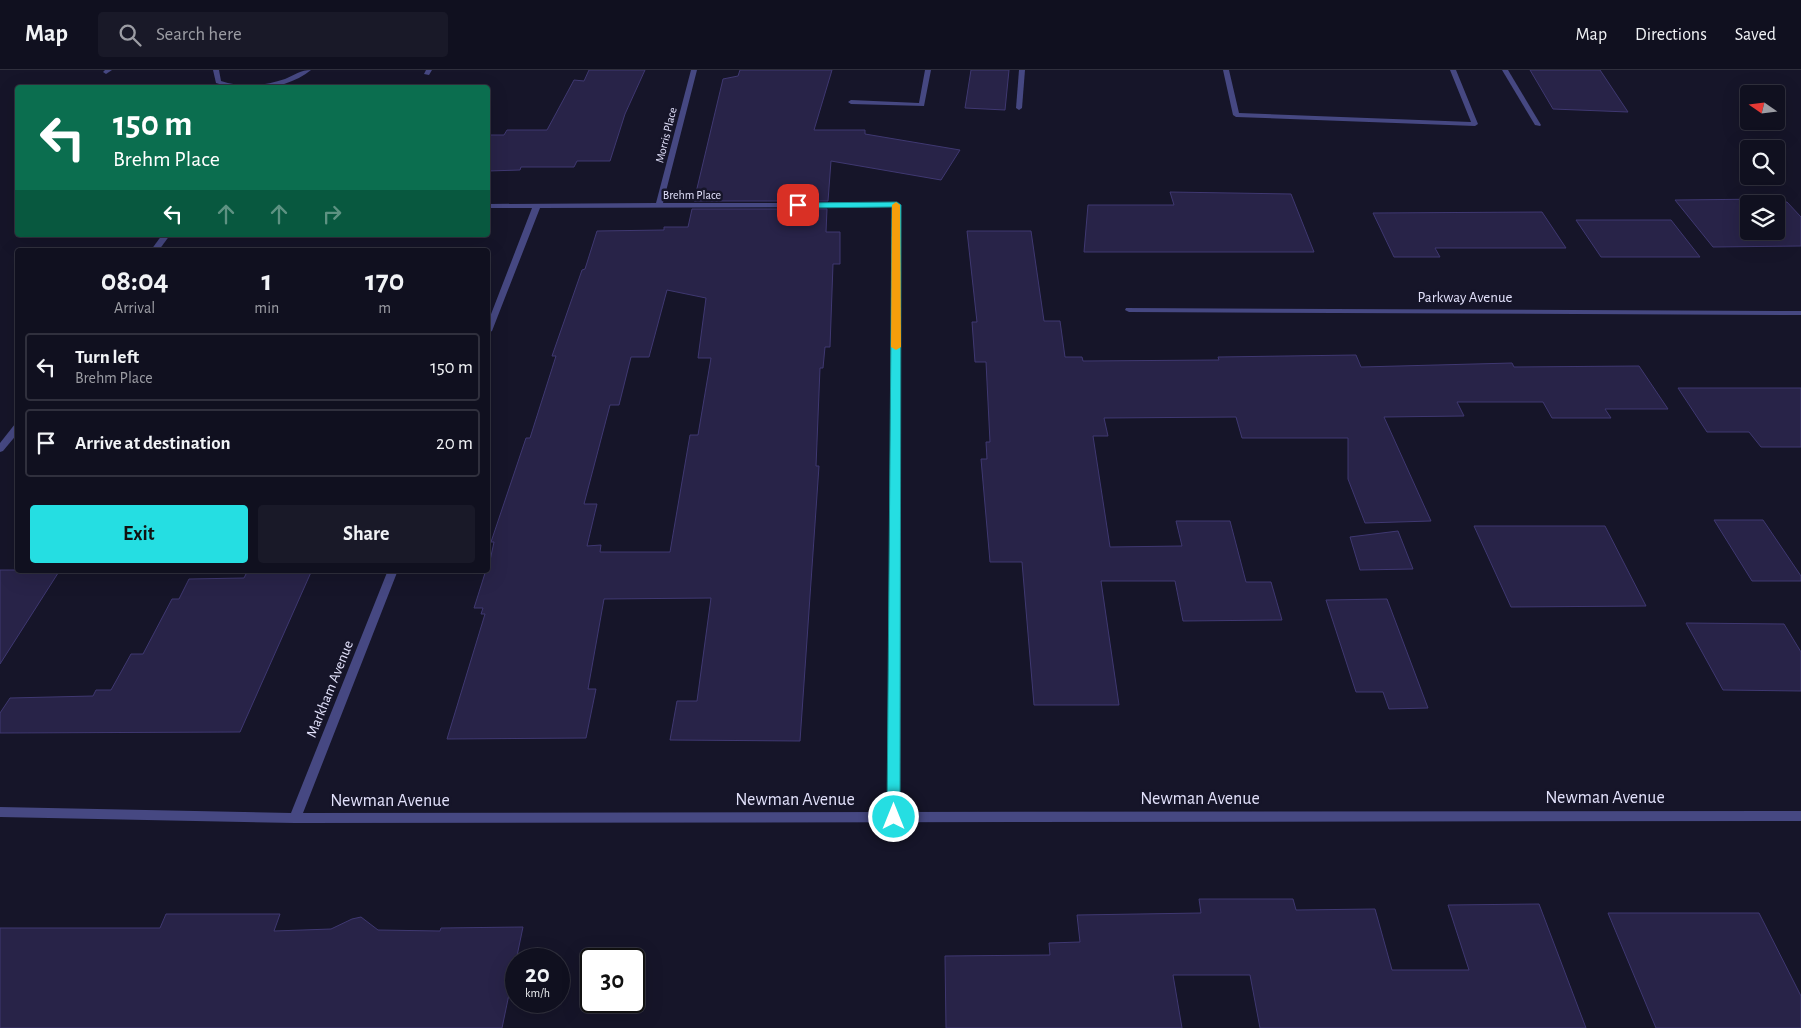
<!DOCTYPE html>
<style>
:root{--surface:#10101f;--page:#191928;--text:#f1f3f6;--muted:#9c9da4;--line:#30303d;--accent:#25dee2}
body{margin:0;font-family:"Alegreya Sans",sans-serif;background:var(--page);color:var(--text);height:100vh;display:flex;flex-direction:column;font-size:19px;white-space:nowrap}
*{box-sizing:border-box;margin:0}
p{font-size:16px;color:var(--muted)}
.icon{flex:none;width:28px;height:28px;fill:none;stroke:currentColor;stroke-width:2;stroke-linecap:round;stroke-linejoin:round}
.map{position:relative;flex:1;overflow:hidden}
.panel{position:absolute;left:15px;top:178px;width:475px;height:325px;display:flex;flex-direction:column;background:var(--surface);border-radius:5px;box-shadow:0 5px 20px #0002,0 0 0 1px var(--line)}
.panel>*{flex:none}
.guide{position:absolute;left:15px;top:15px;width:475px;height:152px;border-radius:5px;box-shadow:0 5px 20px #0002,0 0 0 1px var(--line);background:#0b6e4f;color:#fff;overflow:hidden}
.needle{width:32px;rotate:284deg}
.controls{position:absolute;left:1740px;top:15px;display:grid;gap:10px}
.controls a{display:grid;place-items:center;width:45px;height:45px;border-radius:5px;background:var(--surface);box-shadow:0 5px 20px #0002,0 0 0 1px var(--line);font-size:25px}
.speed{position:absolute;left:505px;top:878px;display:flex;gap:10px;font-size:25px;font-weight:700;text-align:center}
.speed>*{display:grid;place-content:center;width:65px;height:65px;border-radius:50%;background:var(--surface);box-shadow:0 5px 20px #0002,0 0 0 1px var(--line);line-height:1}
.speed small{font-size:12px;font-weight:400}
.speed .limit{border:2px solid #111;border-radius:8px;background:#fff;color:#111}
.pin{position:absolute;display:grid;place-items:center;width:42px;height:42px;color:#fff;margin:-21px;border-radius:10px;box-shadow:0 2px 8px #0006}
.me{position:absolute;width:55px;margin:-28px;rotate:0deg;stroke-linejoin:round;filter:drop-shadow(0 0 4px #0008)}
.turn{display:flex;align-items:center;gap:18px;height:105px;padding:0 15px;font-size:22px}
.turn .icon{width:65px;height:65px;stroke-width:2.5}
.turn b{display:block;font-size:35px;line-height:42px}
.lanes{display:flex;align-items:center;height:48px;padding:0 15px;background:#0003;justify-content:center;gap:25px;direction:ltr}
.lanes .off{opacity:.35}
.eta{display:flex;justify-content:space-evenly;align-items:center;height:85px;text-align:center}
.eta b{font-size:30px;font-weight:600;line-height:35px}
.primary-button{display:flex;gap:10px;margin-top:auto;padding:10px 15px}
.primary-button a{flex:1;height:58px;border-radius:5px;background:var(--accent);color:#111;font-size:20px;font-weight:600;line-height:58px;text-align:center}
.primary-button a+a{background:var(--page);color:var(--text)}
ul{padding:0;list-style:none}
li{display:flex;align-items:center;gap:15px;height:68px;margin:0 10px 8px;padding:0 5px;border:2px solid var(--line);border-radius:5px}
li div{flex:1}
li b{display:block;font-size:19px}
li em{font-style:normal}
header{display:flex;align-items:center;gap:30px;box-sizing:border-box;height:70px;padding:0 25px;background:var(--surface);border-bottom:1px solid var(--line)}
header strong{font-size:24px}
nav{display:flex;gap:28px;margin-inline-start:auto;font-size:18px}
.search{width:350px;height:45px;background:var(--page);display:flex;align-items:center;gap:12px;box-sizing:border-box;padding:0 18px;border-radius:5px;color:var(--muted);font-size:19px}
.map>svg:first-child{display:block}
.building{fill:#282348;stroke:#3f3871;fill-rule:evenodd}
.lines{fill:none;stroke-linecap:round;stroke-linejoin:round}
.lane{fill:#464882;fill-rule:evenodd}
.street{fill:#464882;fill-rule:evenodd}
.route{fill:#25dee2;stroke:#189093}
.slow{fill:#f59e0b}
.labels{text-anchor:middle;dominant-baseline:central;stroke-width:5;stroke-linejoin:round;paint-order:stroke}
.far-street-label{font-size:12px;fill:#e2e1fb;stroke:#161529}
.street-label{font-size:15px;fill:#e2e1fb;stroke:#161529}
.near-street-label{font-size:18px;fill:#e2e1fb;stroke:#161529}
</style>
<header>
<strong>Map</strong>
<div class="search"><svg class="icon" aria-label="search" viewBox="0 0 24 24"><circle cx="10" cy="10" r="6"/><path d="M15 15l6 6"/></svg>Search here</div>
<nav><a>Map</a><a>Directions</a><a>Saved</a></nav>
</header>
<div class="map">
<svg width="1801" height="958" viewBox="0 0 1801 958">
<rect width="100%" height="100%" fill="#161529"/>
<g class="building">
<polygon points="589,0 645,0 625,44 610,91 577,91 574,97 521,97 520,100 488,101 488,65 504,65 507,60 547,60 574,10 584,11"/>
<polygon points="740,0 832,0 814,60 865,60 865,64 960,80 941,110 831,91 828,131 694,131 723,9 738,6"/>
<polygon points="971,0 1009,0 1005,40 965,38"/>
<polygon points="1530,0 1600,0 1628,42 1553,39"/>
<polygon points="1170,122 1291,124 1314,182 1084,182 1088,135 1174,135"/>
<path d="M1768 129 1771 132H1787L1801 147V176L1713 177 1675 130ZM1749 134H1776V161H1749Z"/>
<path d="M692 139H827L826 162H840V194H833L830 277H825L823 298H820L816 396H819L800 671 670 670 677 631H697L711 528 604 529 588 619H596L586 668 447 669 485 544H481L483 538H474L486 500H488L494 472H491L526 368H530L556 286H552L582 200 585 199 597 161 664 160V157H688ZM667 220 706 228 698 288H711L698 365H690L670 482H600L601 475 587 476 597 434H584L610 335H619L631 287H649Z"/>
<polygon points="1542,142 1566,178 1435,178 1440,187 1394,187 1373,143"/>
<polygon points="1576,150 1671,150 1700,187 1601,187"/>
<polygon points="967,161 1031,161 1044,251 1060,251 1065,287 1082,287 1083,291 1219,290 1218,287 1356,285 1361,297 1512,293 1514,297 1639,296 1668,339 1605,339 1611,348 1552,348 1543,332 1457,332 1464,346 1384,347 1431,451 1365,453 1348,409 1348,368 1242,368 1236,347 1104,348 1108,366 1093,366 1110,477 1182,476 1176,451 1230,451 1246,512 1271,512 1282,550 1183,551 1175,511 1101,511 1119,635 1034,635 1022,492 990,492 981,389 987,389 986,372 990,372 986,292 975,292 972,252 977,252"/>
<polygon points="1678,318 1801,318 1801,377 1761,377 1749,362 1707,362"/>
<polygon points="1714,450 1763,450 1801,506 1801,511 1752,511"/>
<polygon points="1474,456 1605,456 1646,536 1511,537"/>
<polygon points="1398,461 1413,499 1360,500 1350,467"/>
<polygon points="0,500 60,500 0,594"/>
<polygon points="248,500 312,500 240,662 0,663 0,643 10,628 93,626 96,620 111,620 131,584 143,584 172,529 179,529 189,509 244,508"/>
<polygon points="1387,529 1428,638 1389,639 1383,622 1356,622 1326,530"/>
<polygon points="1686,553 1784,554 1801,582 1801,621 1723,620"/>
<polygon points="1199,829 1293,829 1296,840 1375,839 1392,900 1469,900 1448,835 1539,834 1586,958 1260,958 1250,905 1173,905 1182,958 946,958 945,886 1050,885 1049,873 1080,872 1077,845 1201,843"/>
<polygon points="1608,843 1759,843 1801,926 1801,958 1656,958"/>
<polygon points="166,844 280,844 274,861 331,859 352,849 361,847 378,860 440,861 441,858 523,857 502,958 0,958 0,858 160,858"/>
</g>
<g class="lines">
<g class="lane">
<polygon points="105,0 112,0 106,4 103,2"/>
<path d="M213 0H219L221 11C242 18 264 16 285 9 294 5 301 0 311 0 287 20 245 23 216 13Z"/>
<polygon points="426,0 432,0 429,5 424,4"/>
<polygon points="925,0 931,0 924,36 851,34 848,32 851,30 919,33"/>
<polygon points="1019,0 1025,0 1022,38 1019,40 1016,38"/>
<polygon points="1223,0 1229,0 1239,43 1471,52 1450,0 1456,0 1478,54 1475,56 1236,47 1233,45"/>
<polygon points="1502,0 1508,0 1541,55 1540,56 1535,55"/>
</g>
<g class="street">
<polygon points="691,0 697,0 663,133 897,133 901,135 900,742 1801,741 1801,751 295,753 0,747 0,737 291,743 388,500 398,500 303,743 888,742 893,137 540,138 492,261 488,263 488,252 532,138 488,138 488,134 656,133"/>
<polygon points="162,165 170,165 159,180 151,180"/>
<polygon points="1126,238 1801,241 1801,245 1129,242 1125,240"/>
<polygon points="18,353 18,363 3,381 0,382 0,373 15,354"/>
</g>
</g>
<polygon class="route" points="897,132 901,135 900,747 898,752 894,753 889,752 887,747 892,137 798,138 794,135 798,133"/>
<polygon class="slow" points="896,132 900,135 901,277 896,280 891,277 892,135"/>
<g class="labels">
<g class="far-street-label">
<text transform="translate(666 65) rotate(-76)">Morris Place</text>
<text x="692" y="125">Brehm Place</text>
</g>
<g class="street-label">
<text x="1465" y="227">Parkway Avenue</text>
<text transform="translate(330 619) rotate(-68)">Markham Avenue</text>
</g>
<g class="near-street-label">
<text x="1605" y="728">Newman Avenue</text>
<text x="1200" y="729">Newman Avenue</text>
<text x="795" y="730">Newman Avenue</text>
<text x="390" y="731">Newman Avenue</text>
</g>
</g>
</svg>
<div class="controls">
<a><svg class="needle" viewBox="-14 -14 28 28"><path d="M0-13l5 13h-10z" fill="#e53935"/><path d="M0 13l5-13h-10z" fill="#9c9da4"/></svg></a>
<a><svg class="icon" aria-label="search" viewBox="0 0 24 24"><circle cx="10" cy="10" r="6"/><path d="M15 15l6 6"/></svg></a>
<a><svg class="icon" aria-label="layers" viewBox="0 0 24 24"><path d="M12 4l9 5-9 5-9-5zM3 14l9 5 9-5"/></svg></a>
</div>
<div class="speed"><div>20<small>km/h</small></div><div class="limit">30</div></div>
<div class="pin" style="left:798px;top:135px;background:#d93025"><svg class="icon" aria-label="arrive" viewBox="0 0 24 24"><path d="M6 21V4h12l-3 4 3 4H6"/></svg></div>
<svg class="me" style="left:894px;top:747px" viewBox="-20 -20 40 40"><circle r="17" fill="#25dee2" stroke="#fff" stroke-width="3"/><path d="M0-11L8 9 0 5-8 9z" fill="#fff"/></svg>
<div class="guide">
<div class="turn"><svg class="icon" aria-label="left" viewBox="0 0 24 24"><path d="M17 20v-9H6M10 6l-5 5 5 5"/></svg><div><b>150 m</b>Brehm Place</div></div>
<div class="lanes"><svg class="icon" aria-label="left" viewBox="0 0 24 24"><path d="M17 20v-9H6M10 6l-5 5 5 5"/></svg><svg class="icon off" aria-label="ahead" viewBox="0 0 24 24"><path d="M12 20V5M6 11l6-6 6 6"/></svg><svg class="icon off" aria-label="ahead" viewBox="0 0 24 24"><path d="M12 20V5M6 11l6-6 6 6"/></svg><svg class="icon off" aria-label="right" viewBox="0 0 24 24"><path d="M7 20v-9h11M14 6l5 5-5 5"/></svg></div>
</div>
<section class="panel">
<div class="eta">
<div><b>08:04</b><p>Arrival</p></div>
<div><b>1</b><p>min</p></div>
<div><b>170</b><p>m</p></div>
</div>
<ul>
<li><svg class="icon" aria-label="left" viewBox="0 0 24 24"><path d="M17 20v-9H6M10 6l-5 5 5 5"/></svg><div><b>Turn left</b><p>Brehm Place</p></div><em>150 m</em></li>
<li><svg class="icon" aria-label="arrive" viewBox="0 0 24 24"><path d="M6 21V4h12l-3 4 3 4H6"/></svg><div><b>Arrive at destination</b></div><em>20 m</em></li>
</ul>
<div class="primary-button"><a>Exit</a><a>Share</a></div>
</section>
</div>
